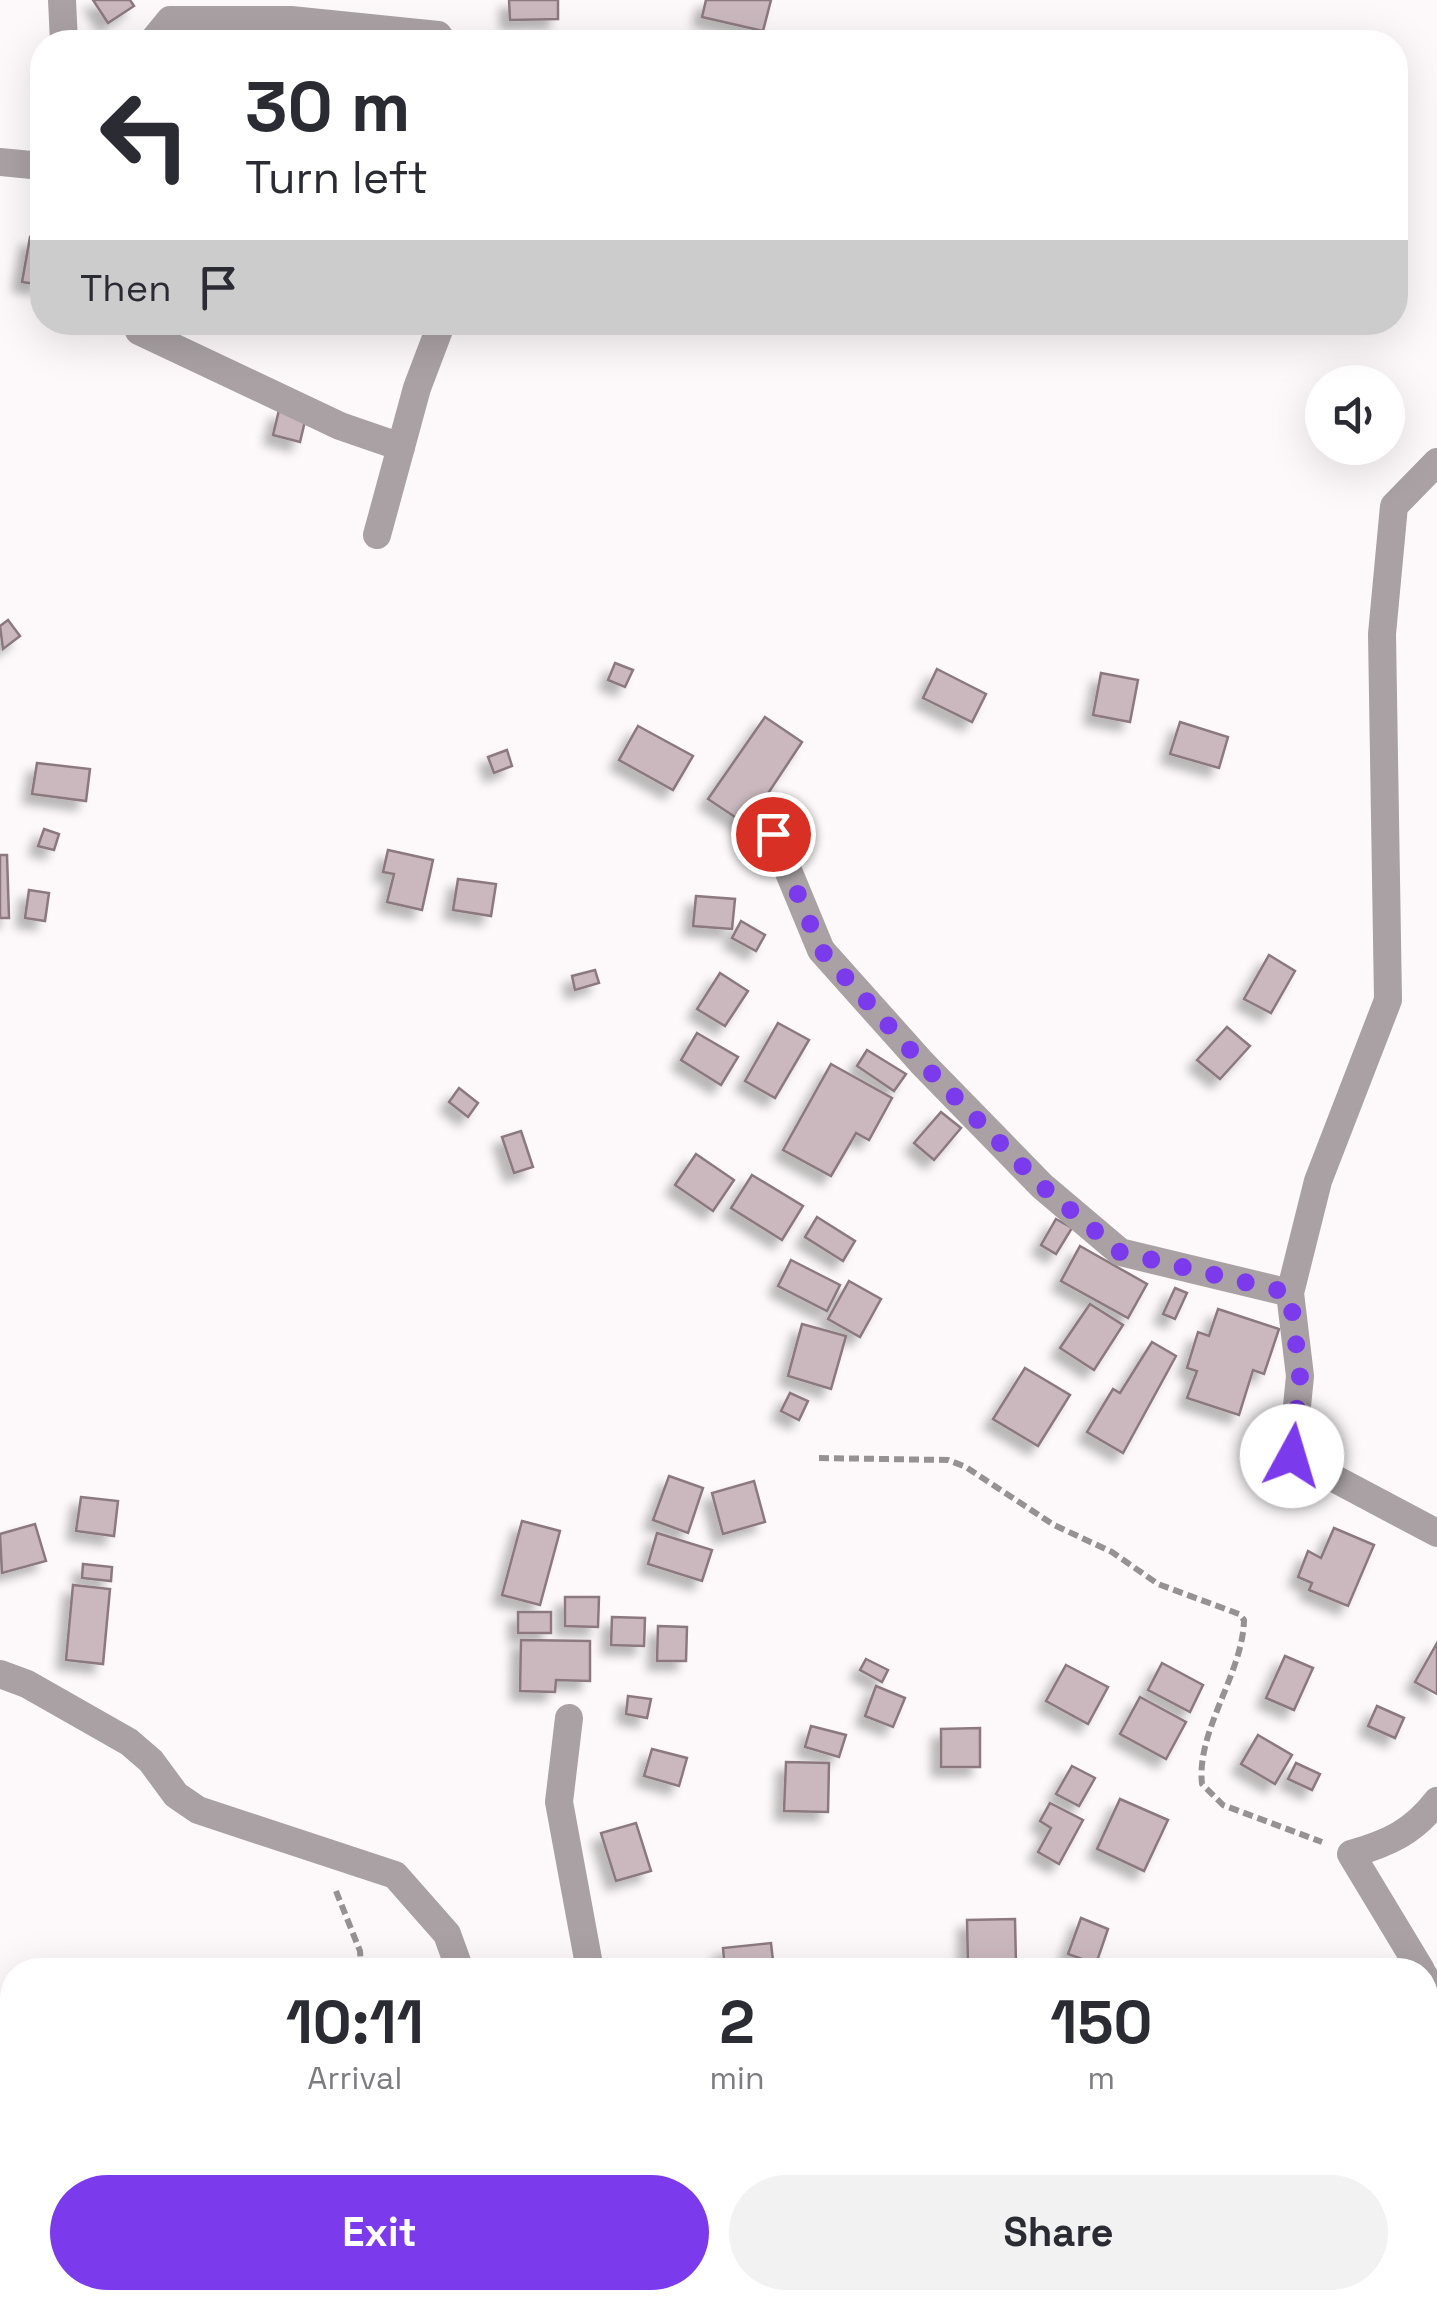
<!DOCTYPE html>
<style>
:root{--surface:#fff;--page:#f2f2f3;--text:#2b2b33;--muted:#7c7c81;--accent:#7c3aed}
body{margin:0;font-family:"Space Grotesk",sans-serif;background:var(--page);color:var(--text);height:100vh;display:flex;flex-direction:column;font-size:38px;white-space:nowrap}
*{box-sizing:border-box;margin:0}
p{font-size:32px;color:var(--muted)}
.icon{flex:none;width:55px;height:55px;fill:none;stroke:currentColor;stroke-width:2;stroke-linecap:round;stroke-linejoin:round}
.map{position:relative;flex:1;overflow:hidden}
.side{position:absolute;left:0px;top:1958px;width:1438px;height:352px;display:flex;flex-direction:column;background:var(--surface);border-radius:40px 40px 0 0;box-shadow:0 10px 40px #0002}
.side>*{flex:none}
.guide{position:absolute;left:30px;top:30px;width:1378px;height:305px;border-radius:40px;box-shadow:0 10px 40px #0002;background:#fff;color:var(--text);overflow:hidden}
.buttons{position:absolute;left:1305px;top:365px;display:grid;gap:20px}
.buttons a{display:grid;place-items:center;width:100px;height:100px;border-radius:50%;background:var(--surface);box-shadow:0 10px 40px #0002;font-size:50px}
.pin{position:absolute;display:grid;place-items:center;width:85px;height:85px;color:#fff;margin:-42px;border:5px solid #fff;border-radius:50%;box-shadow:0 2px 10px #0007}
.me{position:absolute;width:110px;margin:-55px;rotate:6deg;stroke-linejoin:round;filter:drop-shadow(0 0 8px #0008)}
.turn{display:flex;align-items:center;gap:35px;height:210px;padding:0 50px;font-size:45px}
.turn .icon{width:130px;height:130px;stroke-width:2.5}
.turn b{display:block;font-size:70px;line-height:85px}
.then{display:flex;align-items:center;height:95px;padding:0 50px;background:#0003;gap:20px;font-size:38px}
.eta{display:flex;justify-content:space-evenly;align-items:center;height:170px;text-align:center}
.eta b{font-size:60px;font-weight:600;line-height:70px}
.action{display:flex;gap:20px;margin-top:auto;padding:20px 50px}
.action a{flex:1;height:115px;border-radius:60px;background:var(--accent);color:#fff;font-size:40px;font-weight:600;line-height:115px;text-align:center}
.action a+a{background:var(--page);color:var(--text)}
.map>svg:first-child{display:block}
.building{fill:#cab8be;stroke:#8b797f;stroke-width:2.5;filter:url(#shadow)}
.lines{fill:none;stroke-linecap:round;stroke-linejoin:round}
.path{stroke:#969192;stroke-width:6;stroke-dasharray:10 5;stroke-linecap:butt}
.minor{stroke:#a9a1a4;stroke-width:28}
.route{stroke:#7c3aed;stroke-width:18;stroke-dasharray:0 32.4}
</style>
<div class="map">
<svg width="1437" height="2308" viewBox="0 0 1437 2308">
<defs>
<filter id="shadow"><feDropShadow dx="-9" dy="9" stdDeviation="5" flood-color="#0004"/></filter>
</defs>
<rect width="100%" height="100%" fill="#fdf9fa"/>
<g class="building">
<polygon points="93,0 130,0 134,6 108,23"/>
<polygon points="509,0 558,0 558,19 510,20"/>
<polygon points="706,0 771,0 763,31 702,17"/>
<polygon points="30,237 42,240 42,285 22,282"/>
<polygon points="279,410 306,417 300,442 273,435"/>
<polygon points="8,620 20,636 3,649 0,626"/>
<polygon points="615,663 633,670 625,687 608,680"/>
<polygon points="937,669 986,694 972,722 923,698"/>
<polygon points="1101,673 1138,680 1130,722 1093,715"/>
<polygon points="765,717 802,742 747,825 708,799"/>
<polygon points="1180,722 1228,737 1219,768 1170,754"/>
<polygon points="638,726 693,756 673,790 619,760"/>
<polygon points="507,750 512,766 494,773 488,757"/>
<polygon points="37,763 90,769 86,801 32,794"/>
<polygon points="44,829 59,834 54,850 38,846"/>
<polygon points="388,850 433,860 422,910 387,902 394,874 383,872"/>
<polygon points="0,855 7,855 9,918 0,918"/>
<polygon points="458,879 496,884 491,916 453,910"/>
<polygon points="29,890 49,893 45,921 25,918"/>
<polygon points="696,896 735,899 732,929 693,926"/>
<polygon points="741,921 765,935 756,951 732,938"/>
<polygon points="1269,955 1295,971 1271,1013 1244,999"/>
<polygon points="595,970 599,983 575,990 572,976"/>
<polygon points="720,973 748,991 725,1026 697,1009"/>
<polygon points="778,1023 809,1040 775,1098 745,1081"/>
<polygon points="1227,1027 1250,1046 1220,1079 1197,1060"/>
<polygon points="697,1033 738,1057 721,1085 681,1060"/>
<polygon points="867,1050 906,1074 894,1091 857,1066"/>
<polygon points="831,1064 892,1098 869,1140 856,1133 831,1176 783,1150"/>
<polygon points="459,1088 478,1103 468,1117 449,1102"/>
<polygon points="941,1112 961,1128 934,1160 914,1143"/>
<polygon points="521,1131 533,1167 514,1173 502,1137"/>
<polygon points="696,1154 734,1180 713,1211 675,1185"/>
<polygon points="752,1175 803,1206 782,1240 731,1208"/>
<polygon points="817,1217 855,1241 843,1261 805,1237"/>
<polygon points="1056,1219 1072,1228 1056,1254 1041,1245"/>
<polygon points="1080,1246 1147,1284 1128,1318 1061,1281"/>
<polygon points="791,1260 840,1285 827,1311 778,1286"/>
<polygon points="849,1281 881,1299 860,1337 828,1319"/>
<polygon points="1175,1288 1187,1293 1175,1319 1163,1314"/>
<polygon points="1090,1304 1123,1325 1094,1370 1060,1348"/>
<polygon points="1218,1309 1279,1329 1264,1374 1253,1370 1239,1415 1187,1398 1197,1371 1187,1368 1198,1332 1209,1336"/>
<polygon points="802,1324 846,1336 831,1389 788,1376"/>
<polygon points="1152,1342 1176,1356 1123,1453 1087,1432 1113,1389 1120,1393"/>
<polygon points="1025,1368 1070,1395 1038,1446 993,1419"/>
<polygon points="790,1393 808,1401 799,1420 781,1411"/>
<polygon points="669,1476 703,1488 688,1533 653,1520"/>
<polygon points="754,1481 765,1522 723,1534 712,1493"/>
<polygon points="81,1497 118,1501 114,1536 76,1531"/>
<polygon points="522,1521 560,1531 540,1605 502,1595"/>
<polygon points="35,1524 46,1561 2,1573 0,1534"/>
<polygon points="1334,1528 1374,1545 1348,1606 1309,1590 1312,1583 1298,1577 1308,1551 1321,1558"/>
<polygon points="657,1533 712,1550 702,1581 648,1564"/>
<polygon points="83,1564 112,1567 111,1581 82,1578"/>
<polygon points="73,1585 110,1589 103,1664 66,1660"/>
<polygon points="565,1597 599,1597 598,1627 565,1626"/>
<rect x="518" y="1612" width="33" height="21"/>
<polygon points="612,1617 645,1618 644,1646 611,1645"/>
<polygon points="658,1626 687,1627 686,1661 657,1661"/>
<polygon points="521,1640 590,1641 590,1681 556,1680 555,1692 520,1691"/>
<polygon points="1437,1643 1437,1694 1415,1682"/>
<polygon points="1285,1656 1313,1668 1294,1710 1266,1698"/>
<polygon points="866,1659 888,1670 882,1682 860,1670"/>
<polygon points="1162,1663 1203,1685 1190,1712 1148,1690"/>
<polygon points="1066,1665 1108,1687 1088,1724 1046,1701"/>
<polygon points="876,1686 905,1698 893,1727 865,1716"/>
<polygon points="628,1696 651,1699 647,1718 626,1714"/>
<polygon points="1140,1697 1186,1722 1166,1759 1120,1734"/>
<polygon points="1377,1706 1404,1718 1395,1738 1368,1726"/>
<polygon points="811,1726 846,1735 839,1757 805,1747"/>
<polygon points="980,1728 980,1767 941,1767 941,1729"/>
<polygon points="1258,1735 1292,1755 1275,1784 1241,1764"/>
<polygon points="652,1749 687,1758 679,1786 644,1776"/>
<polygon points="786,1762 829,1763 828,1812 784,1811"/>
<polygon points="1296,1763 1320,1774 1312,1790 1288,1779"/>
<polygon points="1072,1766 1095,1778 1079,1806 1056,1794"/>
<polygon points="1120,1799 1168,1820 1144,1871 1097,1849"/>
<polygon points="1050,1803 1083,1820 1059,1864 1038,1852 1051,1828 1040,1821"/>
<polygon points="636,1823 651,1871 616,1881 601,1833"/>
<polygon points="1081,1918 1108,1929 1096,1964 1068,1954"/>
<polygon points="1015,1919 1016,1964 968,1966 967,1920"/>
<polygon points="771,1943 774,1970 725,1970 723,1948"/>
<polygon points="1425,2021 1437,2032 1437,2062 1425,2075"/>
<polygon points="575,2298 629,2298 627,2308 573,2308"/>
<polygon points="1319,2298 1354,2298 1355,2308 1320,2308"/>
</g>
<g class="lines">
<g class="path">
<path d="M819 1458 948 1460 966 1467 1054 1525 1112 1552 1158 1584 1239 1614 1244 1620C1243 1673 1196 1731 1202 1784L1223 1805 1322 1842"/>
<polyline points="336,1891 360,1951 361,1970"/>
<polyline points="954,2298 961,2308"/>
<polyline points="1153,2308 1154,2298"/>
</g>
<g class="minor">
<polyline points="62,0 64,42"/>
<polyline points="152,42 170,20 291,20 438,35 443,42"/>
<polyline points="0,162 42,166"/>
<polyline points="138,322 139,331 340,426 401,447"/>
<polyline points="1437,462 1394,506 1382,634 1388,1000 1318,1181 1290,1293 1300,1376 1292,1456 1437,1533"/>
<polyline points="377,535 417,388 442,322"/>
<polyline points="773,834 821,950 922,1063 1042,1186 1120,1252 1290,1293"/>
<polyline points="0,1674 27,1684 129,1742 151,1761 176,1795 198,1810 395,1875 447,1934 460,1970"/>
<polyline points="569,1718 559,1802 590,1970"/>
<path d="M1421 1970 1351 1854C1389 1843 1413 1832 1437 1801"/>
<polyline points="1425,1977 1437,1998"/>
<polyline points="1425,2138 1437,2134"/>
</g>
</g>
<g class="lines">
<polyline class="route" points="773,834 821,950 922,1063 1042,1186 1120,1252 1290,1293 1300,1376 1292,1456"/>
</g>
</svg>
<div class="buttons">
<a><svg class="icon" aria-label="sound" viewBox="0 0 24 24"><path d="M4 9h4l5-4v14l-5-4H4zM17 9q2 3 0 6"/></svg></a>
</div>
<div class="pin" style="left:773px;top:834px;background:#d93025"><svg class="icon" aria-label="arrive" viewBox="0 0 24 24"><path d="M6 21V4h12l-3 4 3 4H6"/></svg></div>
<svg class="me" style="left:1292px;top:1456px" viewBox="-20 -20 40 40"><circle r="19" fill="#fff"/><path d="M0-13L10 11 0 6-10 11z" fill="#7c3aed"/></svg>
<div class="guide">
<div class="turn"><svg class="icon" aria-label="left" viewBox="0 0 24 24"><path d="M17 20v-9H6M10 6l-5 5 5 5"/></svg><div><b>30 m</b>Turn left</div></div>
<div class="then">Then<svg class="icon" aria-label="arrive" viewBox="0 0 24 24"><path d="M6 21V4h12l-3 4 3 4H6"/></svg></div>
</div>
<section class="side">
<div class="eta">
<div><b>10:11</b><p>Arrival</p></div>
<div><b>2</b><p>min</p></div>
<div><b>150</b><p>m</p></div>
</div>
<div class="action"><a>Exit</a><a>Share</a></div>
</section>
</div>
